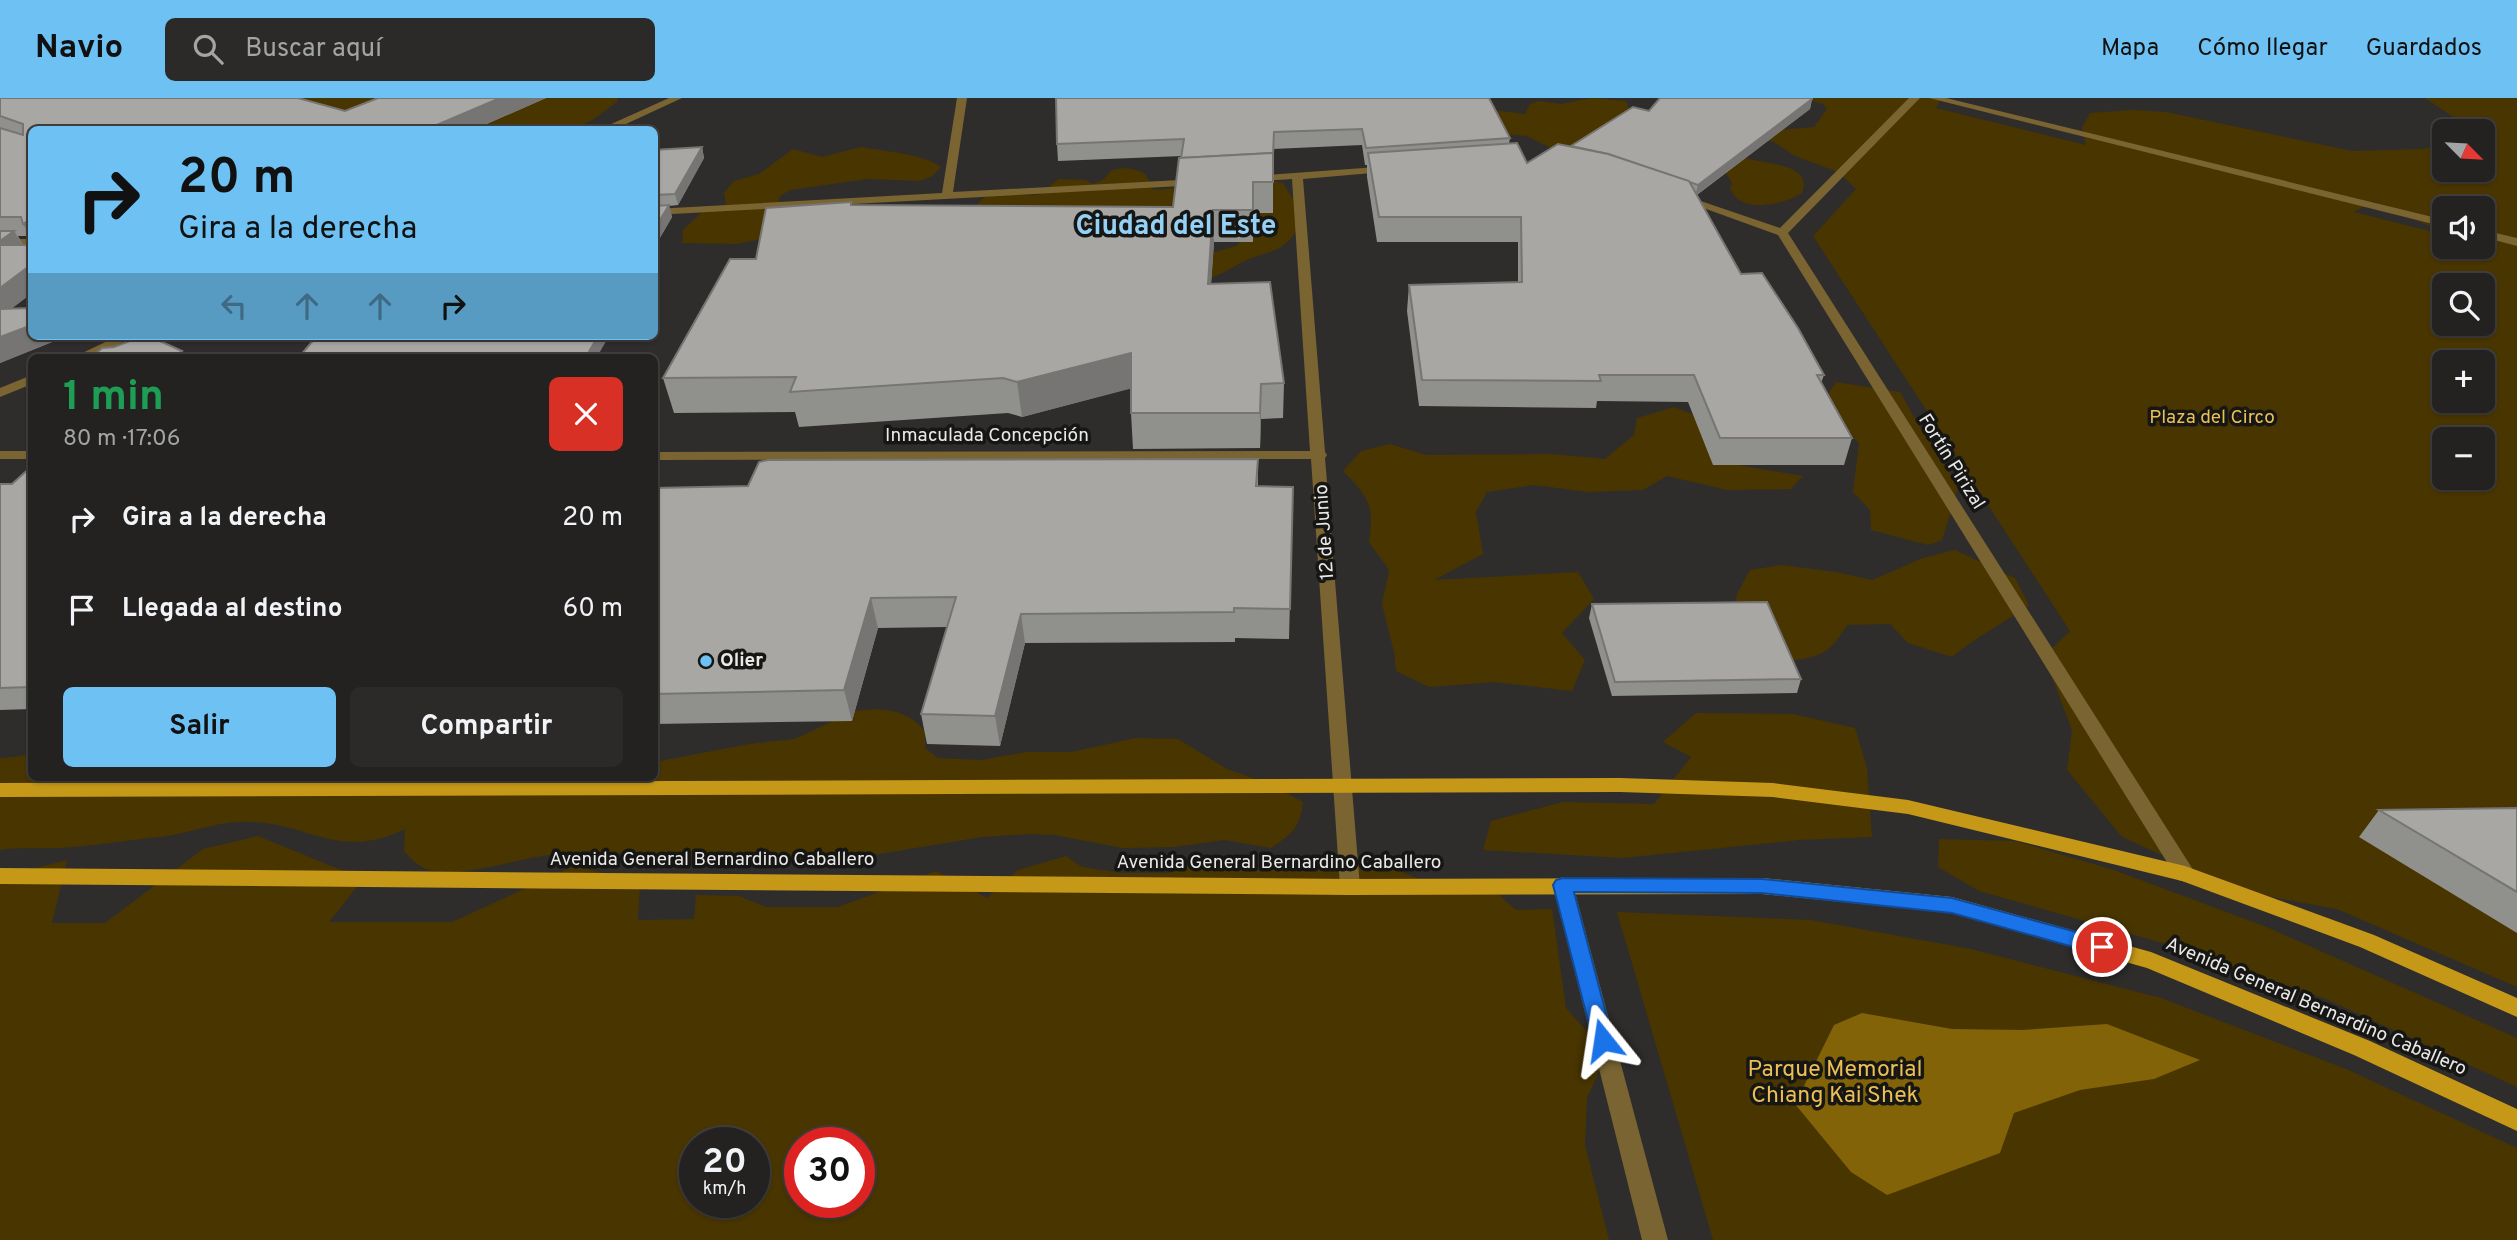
<!DOCTYPE html>
<html lang="es">
<meta charset="utf-8">
<style>
:root{--surface:#232220;--page:#2b2a29;--text:#f1f3f6;--muted:#a3a4a5;--line:#403f3e;--accent:#6ec2f3}
body{margin:0;font-family:Overpass,sans-serif;background:var(--page);color:var(--text);height:100vh;display:flex;flex-direction:column;font-size:26px;white-space:nowrap}
*{box-sizing:border-box;margin:0}
p{font-size:23px;color:var(--muted)}
.icon{flex:none;width:38px;height:38px;fill:none;stroke:currentColor;stroke-width:2;stroke-linecap:round;stroke-linejoin:round}
.map{position:relative;flex:1;overflow:hidden}
.details{position:absolute;left:28px;top:256px;width:630px;height:427px;display:flex;flex-direction:column;background:var(--surface);border-radius:10px;box-shadow:0 2px 5px #0004,0 0 0 2px var(--line)}
.details>*{flex:none}
.hud{position:absolute;left:28px;top:28px;width:630px;height:214px;border-radius:10px;box-shadow:0 2px 5px #0004,0 0 0 2px var(--line);background:#6ec2f3;color:#111;overflow:hidden}
.needle{width:46px;rotate:114deg}
.fabs{position:absolute;left:2432px;top:21px;display:grid;gap:14px}
.fabs a{display:grid;place-items:center;width:63px;height:63px;border-radius:10px;background:var(--surface);box-shadow:0 2px 5px #0004,0 0 0 2px var(--line);font-size:35px}
.speed{position:absolute;left:679px;top:1029px;display:flex;gap:14px;font-size:35px;font-weight:700;text-align:center}
.speed>*{display:grid;place-content:center;width:91px;height:91px;border-radius:50%;background:var(--surface);box-shadow:0 2px 5px #0004,0 0 0 2px var(--line);line-height:1}
.speed small{font-size:18px;font-weight:400}
.speed .limit{border:10px solid #d22;background:#fff;color:#111}
.pin{position:absolute;display:grid;place-items:center;width:60px;height:60px;color:#fff;margin:-30px;border:4px solid #fff;border-radius:50%;box-shadow:0 2px 7px #0007}
.me{position:absolute;width:77px;margin:-38px;rotate:345deg;stroke-linejoin:round;filter:drop-shadow(0 0 5px #0008)}
.turn{display:flex;align-items:center;gap:24px;height:147px;padding:0 35px;font-size:32px}
.turn .icon{width:91px;height:91px;stroke-width:2.5}
.turn b{display:block;font-size:49px;line-height:60px}
.lanes{display:flex;align-items:center;height:66px;padding:0 35px;background:#0003;justify-content:center;gap:35px;direction:ltr}
.lanes .off{opacity:.35}
.round{display:grid;place-items:center;flex:none;width:74px;height:74px;border-radius:10px;background:var(--page)}
.headline{display:flex;align-items:center;justify-content:space-between;height:119px;padding:0 35px}
h1{font-size:42px;font-weight:700;line-height:52px;color:#1e9e55}
.button{display:flex;gap:14px;margin-top:auto;padding:14px 35px}
.button a{flex:1;height:80px;border-radius:10px;background:var(--accent);color:#111;font-size:28px;font-weight:700;line-height:80px;text-align:center}
.button a+a{background:var(--page);color:var(--text)}
ul{padding:0;list-style:none}
li{display:flex;align-items:center;gap:21px;height:91px;padding:0 35px}
li div{flex:1}
li b{display:block;font-size:26px}
li em{font-style:normal}
header{display:flex;align-items:center;gap:42px;box-sizing:border-box;height:98px;padding:0 35px;background:var(--accent);color:#111}
header strong{font-size:33px}
nav{display:flex;gap:38px;margin-inline-start:auto;font-size:24px}
.search{width:490px;height:63px;background:var(--page);display:flex;align-items:center;gap:18px;box-sizing:border-box;padding:0 24px;border-radius:10px;color:var(--muted);font-size:26px}
.map>svg:first-child{display:block}
.green{fill:#493500;fill-rule:evenodd}
.water{fill:#826307}
.lines{fill:none;stroke-linecap:round;stroke-linejoin:round}
.minor{fill:#7a6432;fill-rule:evenodd}
.tertiary{fill:#7a6432;fill-rule:evenodd}
.primary{fill:#c69818;fill-rule:evenodd}
.wall{fill:#90908d}
.shaded-wall{fill:#767573}
.building{fill:#a8a7a4;stroke:#767573;stroke-width:2}
.route{fill:#1a73e8;stroke:#114b97;stroke-width:2}
.poi-dot{fill:#6ec2f3;stroke:#161615;stroke-width:2.5}
.labels{text-anchor:middle;dominant-baseline:central;stroke-width:7;stroke-linejoin:round;paint-order:stroke}
.park-label{font-size:19px;fill:#ebbf54;stroke:#161615}
.street-label{font-size:19px;fill:#eae9e7;stroke:#161615}
.poi-label{font-size:19px;font-weight:bold;fill:#eae9e7;stroke:#161615;text-anchor:start}
.near-park-label{font-size:23px;fill:#ebbf54;stroke:#161615}
.far-town-label{font-size:28px;font-weight:bold;fill:#95d0f5;stroke:#161615}
</style>
<header>
<strong>Navio</strong>
<div class="search"><svg class="icon" aria-label="search" viewBox="0 0 24 24"><circle cx="10" cy="10" r="6"/><path d="M15 15l6 6"/></svg>Buscar aquí</div>
<nav><a>Mapa</a><a>Cómo llegar</a><a>Guardados</a></nav>
</header>
<div class="map">
<svg width="2517" height="1142" viewBox="0 0 2517 1142">
<rect width="100%" height="100%" fill="#2f2d2b"/>
<g class="green">
<polygon points="203,0 403,0 451,31 477,31 531,0 617,0 618,3 594,21 573,32 259,32"/>
<polygon points="1592,0 1626,3 1630,13 1601,46 1551,50 1527,38 1506,36 1492,12 1525,16 1530,6 1538,3 1561,6"/>
<path d="M1803 0H1941L1936 10 2086 47 2082 30 2090 15 2133 12 2166 14 2352 53 2422 51 2445 47V72H2483V33H2474L2425 0H2517V889L2337 811 2244 794 2122 739 2067 672 2072 632 2044 558 2070 533 1813 138 1856 91 1838 74 1795 58 1774 44 1738 35 1730 38 1728 42C1732 48 1737 55 1743 59 1760 67 1814 63 1802 95 1784 107 1739 117 1730 90L1732 85C1725 70 1721 79 1722 59L1707 50 1706 45 1676 34 1662 10 1709 12 1717 8 1740 9 1750 13 1759 28 1767 33 1814 29 1827 11 1823 6ZM2373 103 2445 135V110H2483V149H2445V137L2354 114ZM2445 187H2483V226H2445ZM2445 264H2483V303H2445ZM2445 341H2483V380H2445Z"/>
<path d="M861 49C882 53 925 56 941 69L931 79 919 83 867 81 790 92 780 98 778 103 800 107 768 137 757 142 736 146 682 145 683 132 701 115 726 106 724 95 734 83 759 76 793 51 822 59Z"/>
<path d="M1125 70C1144 73 1147 74 1153 92L1272 83 1283 85 1293 101 1297 131C1283 158 1263 152 1241 165 1227 173 1217 178 1201 183L1211 155 1236 148 1242 142 1175 105 1166 110 979 113 976 107 988 96 1038 97 1059 81 1085 82 1093 86 1103 82 1112 72Z"/>
<path d="M1836 284 1900 294C1908 307 1914 321 1923 333 1937 354 1947 368 1958 391L1942 442 1928 447 1871 432 1870 412 1853 394 1859 346 1824 302Z"/>
<path d="M1674 309 1713 324 1726 365 1803 378 1791 391 1727 392 1667 378 1643 392 1588 394 1534 387 1487 394 1476 414 1483 456 1434 482 1578 474 1594 501 1562 535 1585 562 1572 593 1493 584 1429 589 1396 573 1394 554 1382 506 1389 472 1369 444C1375 408 1368 398 1343 373L1361 353 1390 346 1427 357 1552 356 1605 361 1634 337 1637 320Z"/>
<path d="M1955 452 2015 480 2029 507C2004 525 1976 539 1952 559L1908 545 1890 526 1847 527C1827 560 1819 558 1783 564L1735 507 1737 496 1750 472 1782 467 1836 474 1872 482 1923 460Z"/>
<path d="M876 611C898 613 910 616 925 633V650L938 660 981 662 1027 654H1071L1136 640 1178 641 1227 671 1267 685 1303 704C1300 730 1292 736 1271 750L1224 742 1174 749 1123 750 1054 737 1030 736 982 739 879 756 828 760H658C617 751 577 752 536 759 504 765 467 777 435 773 421 772 412 762 404 753L405 731C335 765 306 720 239 724 212 725 187 736 160 739 127 742 93 748 59 750 39 751 19 749 0 752V660L31 657 32 679H190L209 682 243 679H654L655 664 749 646 795 641 854 613Z"/>
<polygon points="1696,615 1793,616 1855,630 1867,670 1872,739 1799,742 1623,760 1483,752 1491,723 1563,704 1654,706 1691,659 1663,644"/>
<path d="M258 738 363 781 329 824H452L574 768 640 784 638 822 694 821 696 797 739 798 766 809H838L936 773 987 800 1018 772 1066 758 1082 769 1122 775H1169L1209 760 1262 773 1320 765 1389 769 1439 789 1489 788 1516 812 1552 811 1566 910 1607 956 1587 1000 1585 1047 1609 1142H0V779L67 762 52 825H105L203 751ZM695 1045H754V1104H695ZM800 1045H859V1104H800Z"/>
<polygon points="1939,741 2015,743 2114,772 2264,828 2517,940 2517,989 2326,901 2173,848 1979,793 1938,769"/>
<polygon points="1617,814 1811,822 1971,851 2161,900 2346,971 2517,1050 2517,1142 1713,1142"/>
</g>
<polygon class="water" points="1862,915 1952,931 2022,932 2107,926 2200,962 2154,981 2080,992 2014,1015 2000,1055 1887,1097 1851,1074 1795,1006 1834,927"/>
<g class="lines">
<g class="minor">
<polygon points="669,0 682,0 613,32 598,32"/>
<polygon points="957,0 967,0 953,94 1199,81 1204,84 1199,87 654,117 654,111 942,95"/>
<polygon points="1909,0 1920,0 1788,135 2192,770 2195,776 2192,782 2185,784 2178,782 1778,137 1673,99 1683,97 1780,130"/>
<polygon points="1391,68 1395,69 1395,73 1303,81 1325,354 1327,357 1325,360 1360,789 1357,795 1350,797 1343,795 1340,789 1311,361 654,362 654,354 1310,353 1292,81 1251,84 1246,81 1251,78"/>
<rect x="0" y="141" width="32" height="8"/>
<polygon points="118,238 136,238 92,259 74,259"/>
<polygon points="32,277 32,286 0,299 0,290"/>
<rect x="0" y="353" width="32" height="8"/>
<polygon points="1563,779 1570,781 1573,787 1668,1142 1642,1142 1553,787 1556,781"/>
</g>
<g class="tertiary">
<polygon points="1929,0 1946,0 2445,122 2445,129"/>
<polygon points="2483,132 2517,140 2517,148 2483,139"/>
</g>
<g class="primary">
<polygon points="1620,680 1773,685 1908,702 2185,768 2374,837 2517,900 2517,919 2360,849 2182,783 1908,716 1773,699 1620,694 0,699 0,685"/>
<polygon points="0,770 1350,781 1762,780 1952,799 2151,854 2370,943 2517,1011 2517,1033 2354,957 2147,870 1952,815 1762,796 1350,797 0,786"/>
</g>
</g>
<g class="wall">
<polygon points="0,0 298,0 345,13 378,0 546,0 473,32 32,32 32,140 31,138 18,138 23,147 32,147 32,195 11,211 32,210 32,238 67,238 0,265"/>
<polygon points="1056,0 1510,40 1509,46 1527,65 1571,48 1649,13 1812,1 1810,11 1697,97 1741,176 1824,277 1821,285 1852,340 1844,367 1713,367 1688,304 1597,303 1596,310 1419,308 1407,213 1409,187 1518,184 1518,144 1377,144 1367,79 1367,67 1365,67 1362,47 1273,51 1273,115 1253,115 1253,144 1214,144 1211,185 1284,285 1283,320 1261,321 1260,350 1133,351 1131,315 1131,290 1022,319 1008,315 799,329 795,314 674,315 663,280 756,161 852,107 1173,109 1182,58 1058,63 1057,46"/>
<polygon points="702,49 704,60 678,107 669,108 672,119 654,150 654,52"/>
<polygon points="1258,361 1258,388 1293,389 1289,541 1235,540 1235,544 1025,545 1000,648 927,646 921,616 947,529 878,530 852,623 654,626 654,390 748,388"/>
<polygon points="32,368 32,611 0,612 0,386 12,386"/>
<polygon points="1592,506 1801,581 1797,595 1612,598 1589,520"/>
<polygon points="2517,710 2517,835 2359,739 2379,712"/>
</g>
<g class="shaded-wall">
<polygon points="500,0 546,0 473,32 425,32"/>
<polygon points="1812,1 1810,11 1695,98 1698,87"/>
<polygon points="702,49 704,60 678,107 675,96"/>
<polygon points="669,107 672,119 654,150 654,132"/>
<polygon points="1213,112 1214,144 1209,219 1208,186"/>
<polygon points="32,120 32,140 23,126"/>
<polygon points="14,133 26,152 0,155 0,143"/>
<polygon points="32,166 32,195 0,219 0,190"/>
<polygon points="32,227 32,238 67,238 0,265 0,239"/>
<polygon points="598,238 609,238 597,259 586,259"/>
<polygon points="182,253 185,259 174,259"/>
<polygon points="1131,255 1133,290 1022,319 1017,284"/>
<polygon points="1261,286 1261,321 1260,350 1260,315"/>
<polygon points="871,500 878,530 852,623 844,592"/>
<polygon points="1021,516 1025,545 1000,648 995,618"/>
</g>
<g class="building">
<polygon points="0,0 298,0 345,13 378,0 500,0 425,32 32,32 32,120 23,126 21,119 0,119 0,30 23,37 23,26 0,18"/>
<polygon points="1056,0 1489,0 1510,40 1366,50 1362,31 1274,34 1273,57 1273,55 1181,60 1184,41 1057,46"/>
<polygon points="1660,0 1812,0 1812,1 1698,87 1608,56 1571,48 1633,9 1649,13"/>
<polygon points="1517,45 1527,65 1558,46 1608,56 1689,83 1741,176 1762,175 1798,230 1824,277 1817,277 1852,340 1720,340 1694,277 1599,277 1601,283 1422,282 1409,187 1522,184 1521,119 1379,119 1368,55"/>
<polygon points="702,49 675,96 654,97 654,52"/>
<polygon points="1273,55 1273,84 1253,84 1253,112 1213,112 1208,186 1270,184 1284,285 1261,286 1260,315 1131,315 1131,255 1017,284 1003,280 790,294 796,279 663,280 730,161 756,161 766,110 851,104 851,107 1173,109 1179,60"/>
<polygon points="669,107 654,132 654,108"/>
<polygon points="0,133 14,133 0,143"/>
<polygon points="0,147 32,147 32,166 0,190"/>
<polygon points="32,210 32,227 0,239 0,211"/>
<polygon points="143,238 149,238 182,253 174,259 92,259 102,250 114,249"/>
<polygon points="317,238 598,238 586,259 299,259"/>
<polygon points="1258,361 1256,388 1293,389 1290,511 1234,510 1234,514 1021,516 995,618 921,616 956,499 871,500 844,592 654,596 654,390 748,388 759,364 768,362"/>
<polygon points="32,368 32,589 0,590 0,386 12,386"/>
<polygon points="1767,504 1801,581 1615,584 1592,506"/>
<polygon points="2517,710 2517,794 2379,712"/>
</g>
<polygon class="route" points="1563,780 1762,781 1952,800 2102,841 2108,844 2111,849 2108,855 2102,857 1952,815 1762,795 1574,794 1613,942 1610,948 1603,950 1596,948 1593,942 1553,787 1556,782"/>
<circle class="poi-dot" cx="706" cy="563" r="7"/>
<g class="labels">
<g class="park-label">
<text x="2212" y="320">Plaza del Circo</text>
</g>
<g class="street-label">
<text x="987" y="338">Inmaculada Concepción</text>
<text transform="translate(1951 364) rotate(58)">Fortín Pirizal</text>
<text transform="translate(1325 434) rotate(-94)">12 de Junio</text>
<text x="712" y="762">Avenida General Bernardino Caballero</text>
<text x="1279" y="765">Avenida General Bernardino Caballero</text>
<text transform="translate(2316 909) rotate(23)">Avenida General Bernardino Caballero</text>
</g>
<g class="poi-label">
<text x="720" y="563">Olier</text>
</g>
<g class="near-park-label">
<text x="1835" y="972">Parque Memorial<tspan x="1835" dy="26">Chiang Kai Shek</tspan></text>
</g>
<g class="far-town-label">
<text x="1176" y="129">Ciudad del Este</text>
</g>
</g>
</svg>
<div class="fabs">
<a><svg class="needle" viewBox="-14 -14 28 28"><path d="M0-13l5 13h-10z" fill="#e53935"/><path d="M0 13l5-13h-10z" fill="#a3a4a5"/></svg></a>
<a><svg class="icon" aria-label="sound" viewBox="0 0 24 24"><path d="M4 9h4l5-4v14l-5-4H4zM17 9q2 3 0 6"/></svg></a>
<a><svg class="icon" aria-label="search" viewBox="0 0 24 24"><circle cx="10" cy="10" r="6"/><path d="M15 15l6 6"/></svg></a>
<a>+</a>
<a>−</a>
</div>
<div class="speed"><div>20<small>km/h</small></div><div class="limit">30</div></div>
<div class="pin" style="left:2102px;top:849px;background:#d93025"><svg class="icon" aria-label="arrive" viewBox="0 0 24 24"><path d="M6 21V4h12l-3 4 3 4H6"/></svg></div>
<svg class="me" style="left:1603px;top:942px" viewBox="-20 -20 40 40"><path d="M0-17L14 15 0 8-14 15z" fill="#1a73e8" stroke="#fff" stroke-width="4"/></svg>
<div class="hud">
<div class="turn"><svg class="icon" aria-label="right" viewBox="0 0 24 24"><path d="M7 20v-9h11M14 6l5 5-5 5"/></svg><div><b>20 m</b>Gira a la derecha</div></div>
<div class="lanes"><svg class="icon off" aria-label="left" viewBox="0 0 24 24"><path d="M17 20v-9H6M10 6l-5 5 5 5"/></svg><svg class="icon off" aria-label="ahead" viewBox="0 0 24 24"><path d="M12 20V5M6 11l6-6 6 6"/></svg><svg class="icon off" aria-label="ahead" viewBox="0 0 24 24"><path d="M12 20V5M6 11l6-6 6 6"/></svg><svg class="icon" aria-label="right" viewBox="0 0 24 24"><path d="M7 20v-9h11M14 6l5 5-5 5"/></svg></div>
</div>
<section class="details">
<div class="headline"><div><h1>1 min</h1><p>80 m · 17:06</p></div><a class="round" style="background:#d93025;color:#fff"><svg class="icon" aria-label="close" viewBox="0 0 24 24"><path d="M6 6l12 12M18 6L6 18"/></svg></a></div>
<ul>
<li><svg class="icon" aria-label="right" viewBox="0 0 24 24"><path d="M7 20v-9h11M14 6l5 5-5 5"/></svg><div><b>Gira a la derecha</b></div><em>20 m</em></li>
<li><svg class="icon" aria-label="arrive" viewBox="0 0 24 24"><path d="M6 21V4h12l-3 4 3 4H6"/></svg><div><b>Llegada al destino</b></div><em>60 m</em></li>
</ul>
<div class="button"><a>Salir</a><a>Compartir</a></div>
</section>
</div>
